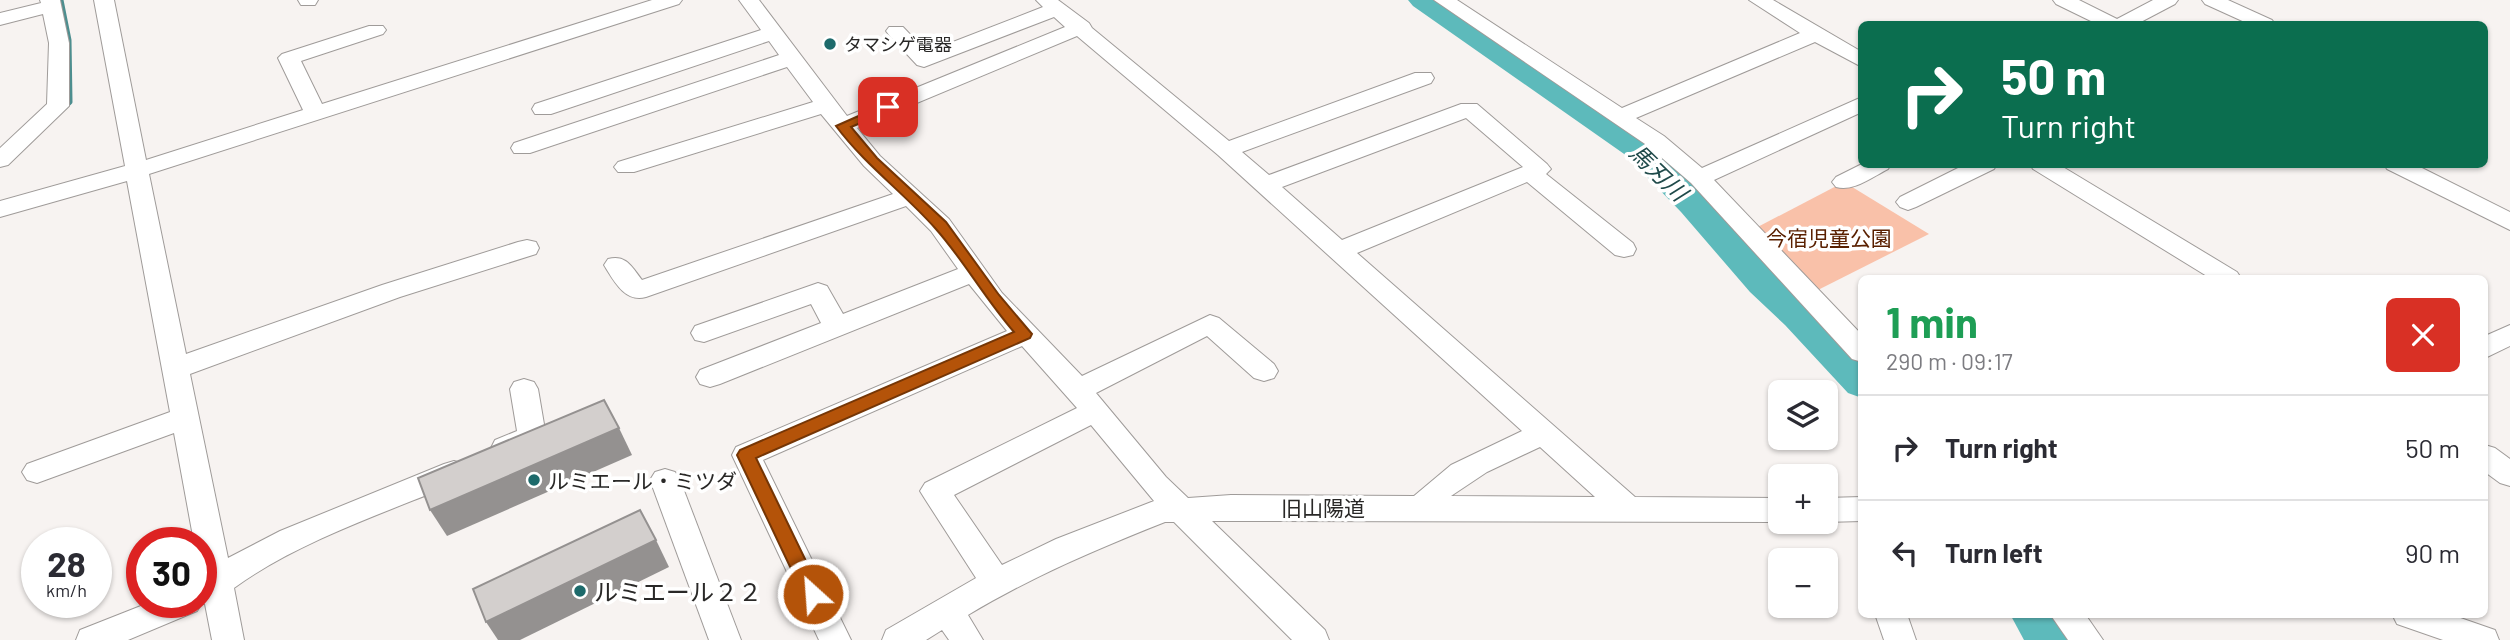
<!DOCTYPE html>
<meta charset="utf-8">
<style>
:root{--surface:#fff;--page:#f2f2f3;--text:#2b2b33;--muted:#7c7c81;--line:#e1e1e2}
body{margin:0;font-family:Barlow,"Noto Sans JP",sans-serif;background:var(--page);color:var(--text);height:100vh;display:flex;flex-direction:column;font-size:26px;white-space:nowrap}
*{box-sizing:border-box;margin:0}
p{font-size:23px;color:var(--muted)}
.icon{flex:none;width:38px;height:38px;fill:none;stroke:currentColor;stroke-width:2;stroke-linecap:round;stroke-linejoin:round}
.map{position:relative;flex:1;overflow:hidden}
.sheet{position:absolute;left:1858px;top:275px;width:630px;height:343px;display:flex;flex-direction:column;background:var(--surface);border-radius:10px;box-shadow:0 2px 5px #0004}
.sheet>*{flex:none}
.top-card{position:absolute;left:1858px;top:21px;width:630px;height:147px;border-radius:10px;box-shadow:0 2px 5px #0004;background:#0b6e4f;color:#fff;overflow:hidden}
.fabs{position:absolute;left:1768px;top:380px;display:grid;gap:14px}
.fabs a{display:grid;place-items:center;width:70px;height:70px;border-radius:10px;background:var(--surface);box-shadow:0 2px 5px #0004;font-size:35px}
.speed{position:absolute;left:21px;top:527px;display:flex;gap:14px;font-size:35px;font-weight:700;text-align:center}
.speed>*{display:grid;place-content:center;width:91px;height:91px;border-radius:50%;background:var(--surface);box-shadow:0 2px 5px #0004;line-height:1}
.speed small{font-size:18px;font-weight:400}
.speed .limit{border:10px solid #d22;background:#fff;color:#111}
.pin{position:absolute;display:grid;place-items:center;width:60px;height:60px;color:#fff;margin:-30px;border-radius:14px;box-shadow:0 4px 10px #0006}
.me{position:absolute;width:77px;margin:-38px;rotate:334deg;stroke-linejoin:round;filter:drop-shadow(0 0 5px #0008)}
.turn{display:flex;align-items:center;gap:24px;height:147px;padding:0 28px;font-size:32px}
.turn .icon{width:91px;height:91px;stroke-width:2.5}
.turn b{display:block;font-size:49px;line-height:60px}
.round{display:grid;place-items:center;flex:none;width:74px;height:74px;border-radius:10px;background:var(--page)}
.headline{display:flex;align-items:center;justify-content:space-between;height:119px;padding:0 28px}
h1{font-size:42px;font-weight:700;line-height:52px;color:#1e9e55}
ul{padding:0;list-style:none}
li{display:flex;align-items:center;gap:21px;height:105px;padding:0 28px;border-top:2px solid var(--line)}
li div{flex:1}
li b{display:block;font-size:26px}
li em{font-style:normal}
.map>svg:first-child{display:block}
.green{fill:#f9c1a9}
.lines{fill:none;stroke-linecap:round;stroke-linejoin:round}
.stream{stroke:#4d8e8f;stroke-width:5}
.river{fill:#5dbabb;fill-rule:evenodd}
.street-casing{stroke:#9f9b99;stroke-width:2}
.street{fill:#fff;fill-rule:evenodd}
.shaded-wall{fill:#949190}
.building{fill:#d3cfcd;stroke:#949190;stroke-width:2}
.route{fill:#b45309;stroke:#753606;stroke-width:2}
.poi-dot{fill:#1d6a6b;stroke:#fff;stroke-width:2.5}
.labels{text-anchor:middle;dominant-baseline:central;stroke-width:7;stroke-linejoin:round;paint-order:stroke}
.far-poi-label{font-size:18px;fill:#292827;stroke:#fff;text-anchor:start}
.park-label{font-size:21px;fill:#5a2000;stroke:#fff}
.poi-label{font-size:21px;fill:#292827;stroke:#fff;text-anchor:start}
.street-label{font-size:21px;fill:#292827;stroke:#fff}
.water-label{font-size:23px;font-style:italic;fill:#1f4a4a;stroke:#fff}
.near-poi-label{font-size:24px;fill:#292827;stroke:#fff;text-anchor:start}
</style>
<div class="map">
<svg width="2510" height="640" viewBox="0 0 2510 640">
<rect width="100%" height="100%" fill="#f7f3f1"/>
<polygon class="green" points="1844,182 1929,234 1810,294 1750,231"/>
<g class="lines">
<polyline class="stream" points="61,0 69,40 70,102 65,107"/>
<g class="river">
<polygon points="1408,0 1442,0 1651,142 1705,196 1776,274 1813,307 1862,358 1862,398 1848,393 1785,325 1750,292 1681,212 1627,156 1413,6"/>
<polygon points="2010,614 2060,614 2075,640 2024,640"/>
</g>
<g class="street-casing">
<g id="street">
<polygon points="40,0 60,0 69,43 69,106 8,165 0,167 0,148 47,104 49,43 43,14 0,25 0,13 41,3"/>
<path d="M94 0H114L146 160 303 110 278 58 282 54 369 26H383L386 30 383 34 301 61 322 104 652 0H682L679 4 149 174 186 354 382 285 518 242 527 240 536 242 539 248 536 254 400 297 190 374 228 558 280 531 444 464 454 461 464 464 469 472 464 480C390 511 298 541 234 588L244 640H212L205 604 202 603 197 611 128 640H76L80 630 151 602H201V542H194L174 433 37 483 27 480 22 472 27 464 170 412 127 181 0 217V201L125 166Z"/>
<polygon points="298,0 318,0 315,5 301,5"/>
<path d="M739 0H759L847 116 1065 27 1054 17 924 67 917 65 889 35 886 31 889 27H903L927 52 1043 7 1036 0H1058L1089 23 1092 28 1229 141 1415 73H1431L1434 78 1431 83 1242 152 1269 175 1461 104H1477L1547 164 1551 169 1546 174 1633 243 1636 249 1633 255 1624 257 1615 255 1527 182 1357 253 1635 497 1780 498 1781 522 1212 521 1325 630 1329 640H1292L1174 522H1165C1097 549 1031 577 968 615L983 640H949L942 630 926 640H882L886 630 976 578 925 499 920 491 925 483 1077 408 1022 346 763 460 851 640H819L732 455 736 447 1007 331 969 284 720 384 710 387 700 384 696 377 700 370 821 323 811 304 704 342 695 340 691 333 695 326 818 283 827 286 843 314 958 269 931 231 906 206 646 297C625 303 614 281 604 265L608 259C626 254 632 267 642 280L893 194 864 166 821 114 634 172H618L614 167 618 162 813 102 787 67 530 153H514L511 148 514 143 779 55 769 41 551 114H535L532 109 535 104 761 30ZM1077 36 1218 155 1522 431 1451 465 1414 496 1231 495 1188 498 1166 477 1096 393 1207 336 1254 378 1264 381 1274 378 1278 371 1274 364 1219 318 1210 315 1082 376 1002 293 949 219 880 156 857 128ZM1466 118 1523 167 1342 240 1282 187ZM1091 425 1154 501 1056 539 1002 565 954 495ZM1540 447 1595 497 1451 496 1487 472Z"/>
<polygon points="1434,0 1457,0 1622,108 1800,33 1749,0 1773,0 1862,52 1862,67 1815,42 1636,118 1664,136 1702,168 1862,97 1862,112 1714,180 1862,335 1862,362 1852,359 1691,183 1648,146"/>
<polygon points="2053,0 2079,0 2117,19 2153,0 2178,0 2175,4 2137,24 2097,24 2056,4"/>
<polygon points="2202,0 2228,0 2272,20 2275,24 2249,24 2205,4"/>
<path d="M1862 164H1891L1888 169C1872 177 1854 192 1836 187L1832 182 1836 177Z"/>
<polygon points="1966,164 1997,164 1994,169 1916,207 1908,210 1900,207 1896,202 1900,197"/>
<polygon points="2030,164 2058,164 2237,272 2241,278 2210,278 2033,169"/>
<polygon points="2384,164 2414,164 2510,212 2510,230 2387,169"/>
<polygon points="2510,325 2510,346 2485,358 2485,336"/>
<polygon points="524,379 534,382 538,389 546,436 542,444 515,456 505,459 495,456 491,448 495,440 517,431 510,389 514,382"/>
<polygon points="2485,445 2495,448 2510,459 2510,486 2500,483 2485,472"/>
<polygon points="665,469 675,472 680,480 741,640 709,640 650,480 655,472"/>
<polygon points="1862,497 1862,521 1825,522 1824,522 1825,498"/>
<polygon points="1875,614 1907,614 1916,640 1884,640"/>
<polygon points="2050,614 2085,614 2103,640 2068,640"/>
<polygon points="2392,614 2449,614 2495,630 2499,640 2443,640 2397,624"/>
</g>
</g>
<use href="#street" class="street"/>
</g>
<g class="shaded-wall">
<polygon points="619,428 632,455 447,536 430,510"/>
<polygon points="656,540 669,567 520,640 498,640 486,622"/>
</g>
<g class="building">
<polygon points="604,400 619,428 430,510 418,478"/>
<polygon points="640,510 656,540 486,622 473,589"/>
</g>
<path class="route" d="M888 103 894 107 892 110 851 127 877 158 946 222 999 295 1032 334 1030 338 756 458 822 594 819 599 813 602 806 599 803 594 737 455 740 450 1014 332C985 299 963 259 935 228 903 192 865 165 836 126Z"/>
<g class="poi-dot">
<circle cx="830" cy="44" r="7"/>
<circle cx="534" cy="480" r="7"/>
<circle cx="580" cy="591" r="7"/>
</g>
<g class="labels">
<g class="far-poi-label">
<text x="844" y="44">タマシゲ電器</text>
</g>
<g class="park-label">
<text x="1829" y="237">今宿児童公園</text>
</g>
<g class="poi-label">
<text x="548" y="480">ルミエール・ミツダ</text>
</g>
<g class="street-label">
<text x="1323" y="507">旧山陽道</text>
</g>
<g class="water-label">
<text transform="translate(1659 172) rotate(44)">馬刃川</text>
</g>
<g class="near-poi-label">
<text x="594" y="591">ルミエール２２</text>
</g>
</g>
</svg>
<div class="fabs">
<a><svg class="icon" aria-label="layers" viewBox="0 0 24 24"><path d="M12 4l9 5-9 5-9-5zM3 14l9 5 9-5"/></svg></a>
<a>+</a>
<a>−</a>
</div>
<div class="speed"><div>28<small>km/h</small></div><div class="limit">30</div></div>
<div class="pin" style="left:888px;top:107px;background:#d93025"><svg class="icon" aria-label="arrive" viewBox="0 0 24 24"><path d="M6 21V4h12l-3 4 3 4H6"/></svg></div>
<svg class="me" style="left:813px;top:594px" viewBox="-20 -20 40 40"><circle r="17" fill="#b45309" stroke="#fff" stroke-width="3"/><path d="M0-11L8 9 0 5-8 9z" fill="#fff"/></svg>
<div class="top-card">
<div class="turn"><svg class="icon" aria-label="right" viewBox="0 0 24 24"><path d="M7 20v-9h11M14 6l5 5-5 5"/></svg><div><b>50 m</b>Turn right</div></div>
</div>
<section class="sheet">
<div class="headline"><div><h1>1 min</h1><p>290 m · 09:17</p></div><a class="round" style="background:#d93025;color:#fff"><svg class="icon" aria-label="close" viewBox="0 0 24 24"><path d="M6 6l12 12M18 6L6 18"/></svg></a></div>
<ul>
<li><svg class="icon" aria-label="right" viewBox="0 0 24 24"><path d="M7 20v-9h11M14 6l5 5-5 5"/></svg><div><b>Turn right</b></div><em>50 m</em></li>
<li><svg class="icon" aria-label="left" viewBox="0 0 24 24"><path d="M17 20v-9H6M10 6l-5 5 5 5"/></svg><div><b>Turn left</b></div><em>90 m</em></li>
</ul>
</section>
</div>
